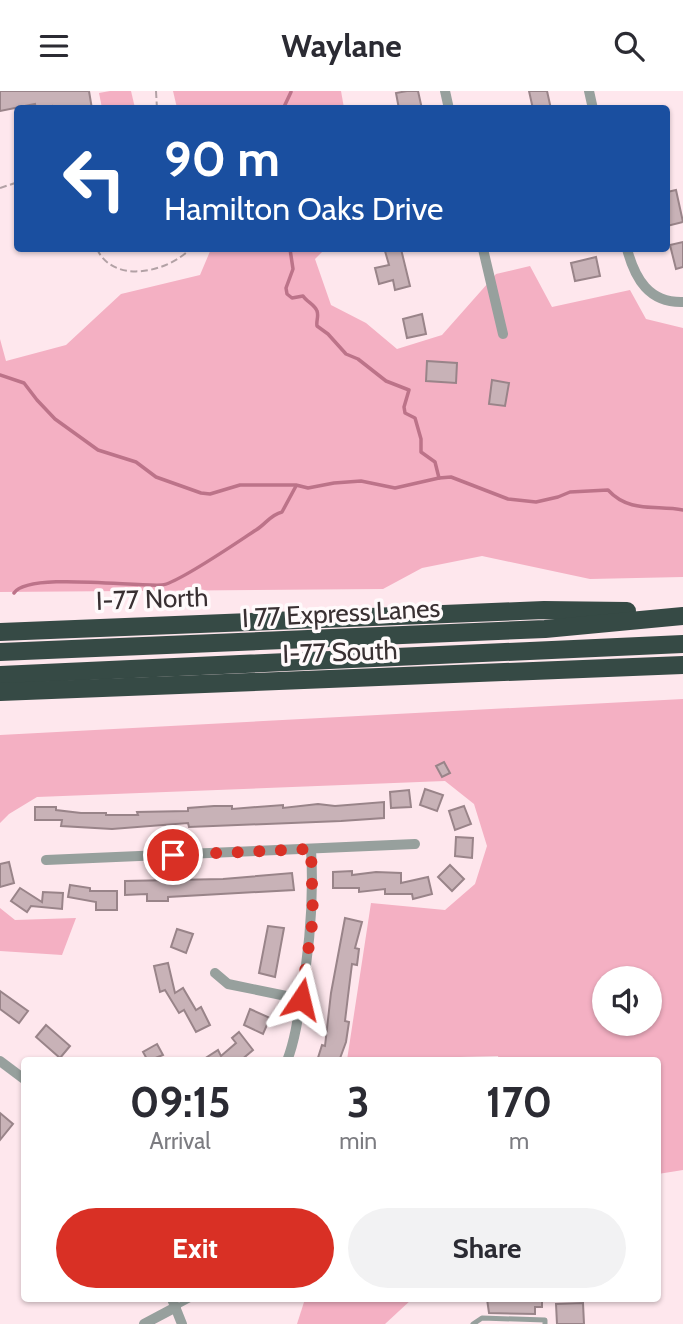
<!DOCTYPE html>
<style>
:root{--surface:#fff;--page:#f2f2f3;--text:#2b2b33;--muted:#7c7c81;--accent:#d93025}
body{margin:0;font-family:Cabin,sans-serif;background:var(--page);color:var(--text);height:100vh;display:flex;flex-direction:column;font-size:26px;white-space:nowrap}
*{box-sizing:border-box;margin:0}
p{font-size:23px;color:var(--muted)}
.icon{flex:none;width:38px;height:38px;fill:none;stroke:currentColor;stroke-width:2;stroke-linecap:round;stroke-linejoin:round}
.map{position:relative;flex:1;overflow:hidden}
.details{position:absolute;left:21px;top:966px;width:640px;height:245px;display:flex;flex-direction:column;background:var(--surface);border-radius:7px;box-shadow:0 2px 5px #0004}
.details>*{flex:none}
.banner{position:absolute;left:14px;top:14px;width:656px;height:147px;border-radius:7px;box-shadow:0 2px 5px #0004;background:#1a4fa0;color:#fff;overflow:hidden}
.tools{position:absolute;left:592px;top:875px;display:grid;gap:14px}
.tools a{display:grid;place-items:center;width:70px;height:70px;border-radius:50%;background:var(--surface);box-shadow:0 2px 5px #0004;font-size:35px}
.pin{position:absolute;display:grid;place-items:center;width:60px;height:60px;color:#fff;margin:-30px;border:4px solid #fff;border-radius:50%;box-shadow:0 2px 7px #0007}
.me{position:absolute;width:77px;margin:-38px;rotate:10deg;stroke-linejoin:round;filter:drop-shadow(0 0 5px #0008)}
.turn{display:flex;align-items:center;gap:24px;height:147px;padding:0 35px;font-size:32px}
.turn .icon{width:91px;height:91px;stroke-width:2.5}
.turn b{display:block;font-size:49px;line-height:60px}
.eta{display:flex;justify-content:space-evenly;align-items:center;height:119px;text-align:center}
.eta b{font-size:42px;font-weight:700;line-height:49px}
.primary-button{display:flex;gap:14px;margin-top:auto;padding:14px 35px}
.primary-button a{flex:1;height:80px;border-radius:42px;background:var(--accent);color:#fff;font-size:28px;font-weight:700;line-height:80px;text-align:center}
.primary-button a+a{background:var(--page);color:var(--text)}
header{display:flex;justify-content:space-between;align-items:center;height:91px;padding:0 35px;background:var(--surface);font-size:32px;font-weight:700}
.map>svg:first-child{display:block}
.green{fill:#f4b0c3;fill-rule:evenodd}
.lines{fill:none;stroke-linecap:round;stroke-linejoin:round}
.stream{stroke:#bc7389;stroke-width:3.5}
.building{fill:#c8b2b7;stroke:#998489;stroke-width:2}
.path{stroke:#b2a1a5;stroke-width:2;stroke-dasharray:7 3.5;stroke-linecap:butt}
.lane{stroke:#97a09d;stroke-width:5}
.street{stroke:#97a09d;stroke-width:10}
.highway{stroke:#364a45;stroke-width:18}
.route{stroke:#d93025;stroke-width:12;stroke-dasharray:0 21.6}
.labels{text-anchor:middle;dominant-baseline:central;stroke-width:7;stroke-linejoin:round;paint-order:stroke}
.street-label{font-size:26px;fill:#393032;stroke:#fffafb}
</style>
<header><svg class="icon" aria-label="menu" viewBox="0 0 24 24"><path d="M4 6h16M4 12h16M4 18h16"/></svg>Waylane<svg class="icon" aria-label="search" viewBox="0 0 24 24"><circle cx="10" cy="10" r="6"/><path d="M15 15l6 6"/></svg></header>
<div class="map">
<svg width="683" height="1233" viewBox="0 0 683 1233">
<rect width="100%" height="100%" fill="#fee7ed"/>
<g class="green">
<polygon points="110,0 131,0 135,17 102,17 99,2"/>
<polygon points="173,0 341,0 344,17 177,17"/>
<polygon points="211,158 325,158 315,168 331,214 366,232 397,258 442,244 496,183 530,175 552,216 630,199 646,228 683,237 683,486 590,488 482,465 422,477 383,498 0,501 0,248 6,270 66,254 121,203 200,184"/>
<path d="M683 608V1079L658 1083V970H499L498 965 347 969 371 812 445 819 475 793 487 755 474 713 445 690 37 706 9 723 0 732V644ZM604 887H649V933H604Z"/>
<polygon points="0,817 15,829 76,827 62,864 0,860"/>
<polygon points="305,1208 412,1208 385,1233 297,1233"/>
</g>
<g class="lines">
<g class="stream">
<polyline points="283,18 291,1"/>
<path d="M290 158 293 178 286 197 287 203 292 207 303 205C307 211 315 214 317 220 319 225 316 230 317 235L328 243 346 263 358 268 386 290 409 299 404 316 405 322 415 327 421 348V361L435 371 439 387"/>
<path d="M0 284 24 292 37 309 55 328 98 359 136 371 156 386 201 402 210 403 240 394H296L308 397 334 392 361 390 395 397 439 387 451 386 508 408 536 411 558 406 570 401 608 399C629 422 655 414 683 419"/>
<path d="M14 502C28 481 134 496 162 494 177 493 239 450 256 439 266 433 270 424 282 421L296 395"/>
</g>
</g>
<g class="building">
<polygon points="0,0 89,0 92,18 52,18 52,15 36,18 35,13 0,20"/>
<polygon points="407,0 418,0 422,18 399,18 396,2"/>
<polygon points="529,0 547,0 551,18 533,18"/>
<polygon points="676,99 683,131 667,135 667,101"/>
<polygon points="683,151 683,176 676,178 670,154"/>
<polygon points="401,158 410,195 395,199 393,189 379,193 375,177 389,174 385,160"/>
<polygon points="596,166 600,185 575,190 571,172"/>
<polygon points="422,223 426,243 407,247 403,228"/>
<polygon points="427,270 457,272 456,292 426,290"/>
<polygon points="492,289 509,292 505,315 489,313"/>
<polygon points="444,671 450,682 442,686 436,675"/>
<polygon points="425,698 443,704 437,720 420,714"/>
<polygon points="409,699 411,716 391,717 390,701"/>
<polygon points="384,711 384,727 341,730 189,736 188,732 112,738 61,735 62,729 35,729 35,716 56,716 56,719 81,722 106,722 106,724 138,724 137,721 188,720 188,717 214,715 232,715 232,718 283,714 283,717 318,713 335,715"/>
<polygon points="464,715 471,733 455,739 449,720"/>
<polygon points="456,746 473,747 472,767 455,765"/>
<polygon points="9,771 14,792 0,796 0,773"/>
<polygon points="450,774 464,788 452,800 438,786"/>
<polygon points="352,780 352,784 376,781 401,782 401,792 428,786 432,803 413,808 412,803 385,803 385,798 359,801 359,797 333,797 333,781"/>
<polygon points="292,782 294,799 168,806 168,810 147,810 147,803 125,804 125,790 223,788"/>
<polygon points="70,794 90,797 90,800 117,800 117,819 96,819 96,811 68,806"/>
<polygon points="20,797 42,811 43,801 63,802 62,818 31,815 27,821 11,810"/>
<polygon points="345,827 362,831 355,857 359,858 357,874 352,873 348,905 345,930 349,931 346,951 339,970 317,970 322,954 325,955 331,902"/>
<polygon points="268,835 284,837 275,886 259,882"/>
<polygon points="177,838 193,843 186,862 171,856"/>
<polygon points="168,872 175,902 183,897 196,919 201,916 210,934 196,941 184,919 179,922 165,899 160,901 154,875"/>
<polygon points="0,900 28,920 19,932 0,918"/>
<polygon points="250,918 270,927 263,943 244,934"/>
<polygon points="46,934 70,955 60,967 36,946"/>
<polygon points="239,941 253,959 240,970 201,970 218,959 221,965 236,952 232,947"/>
<polygon points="157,953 163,964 148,970 143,961"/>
<polygon points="0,1022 13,1033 0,1049"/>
<polygon points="487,1208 542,1208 542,1216 535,1216 535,1223 489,1222"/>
<polygon points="583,1212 584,1233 557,1233 556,1213"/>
</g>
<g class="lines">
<g class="path">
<polyline points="156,0 157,18"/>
<polyline points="0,97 18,91"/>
<path d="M97 158C114 194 168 181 190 158"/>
</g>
<g class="lane">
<polyline points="176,1216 191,1208"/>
<polyline points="473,1233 482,1227 545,1229 545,1233"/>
</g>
<g class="street">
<polyline points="445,0 449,18"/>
<polyline points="589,0 593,18"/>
<polyline points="483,158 503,243"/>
<path d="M627 158C635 188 649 212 683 211"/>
<polyline points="46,769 415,753"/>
<polyline points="215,882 228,893 301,908"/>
<polyline points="0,970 24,988"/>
<path d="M287 970C295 949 298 927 301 906 310 856 314 808 311 758"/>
<polyline points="172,1208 182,1233"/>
<polyline points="144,1233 176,1216"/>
</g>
<g class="highway">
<polyline points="0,541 544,519 627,520"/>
<polyline points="0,561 545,538 683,525"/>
<polyline points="0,584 683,553"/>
<polyline points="0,601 683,574"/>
</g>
</g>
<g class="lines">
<polyline class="route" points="173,764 311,758 313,827 301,908"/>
</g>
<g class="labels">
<g class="street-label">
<text transform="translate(152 508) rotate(-2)">I-77 North</text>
<text transform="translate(341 522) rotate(-3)">I 77 Express Lanes</text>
<text transform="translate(340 561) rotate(-2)">I-77 South</text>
</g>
</g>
</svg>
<div class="tools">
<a><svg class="icon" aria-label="sound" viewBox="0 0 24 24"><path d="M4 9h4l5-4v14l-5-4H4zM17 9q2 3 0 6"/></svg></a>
</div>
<div class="pin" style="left:173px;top:764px;background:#d93025"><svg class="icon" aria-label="arrive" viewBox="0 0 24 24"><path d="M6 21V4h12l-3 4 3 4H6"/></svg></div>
<svg class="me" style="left:301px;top:908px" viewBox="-20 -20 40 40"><path d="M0-17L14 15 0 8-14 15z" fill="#d93025" stroke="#fff" stroke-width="4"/></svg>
<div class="banner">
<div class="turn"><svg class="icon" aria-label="left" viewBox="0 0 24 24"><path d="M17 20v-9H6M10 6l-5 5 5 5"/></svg><div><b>90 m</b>Hamilton Oaks Drive</div></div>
</div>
<section class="details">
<div class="eta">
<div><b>09:15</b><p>Arrival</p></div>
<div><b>3</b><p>min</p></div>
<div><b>170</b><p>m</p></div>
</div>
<div class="primary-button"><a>Exit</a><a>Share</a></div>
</section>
</div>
